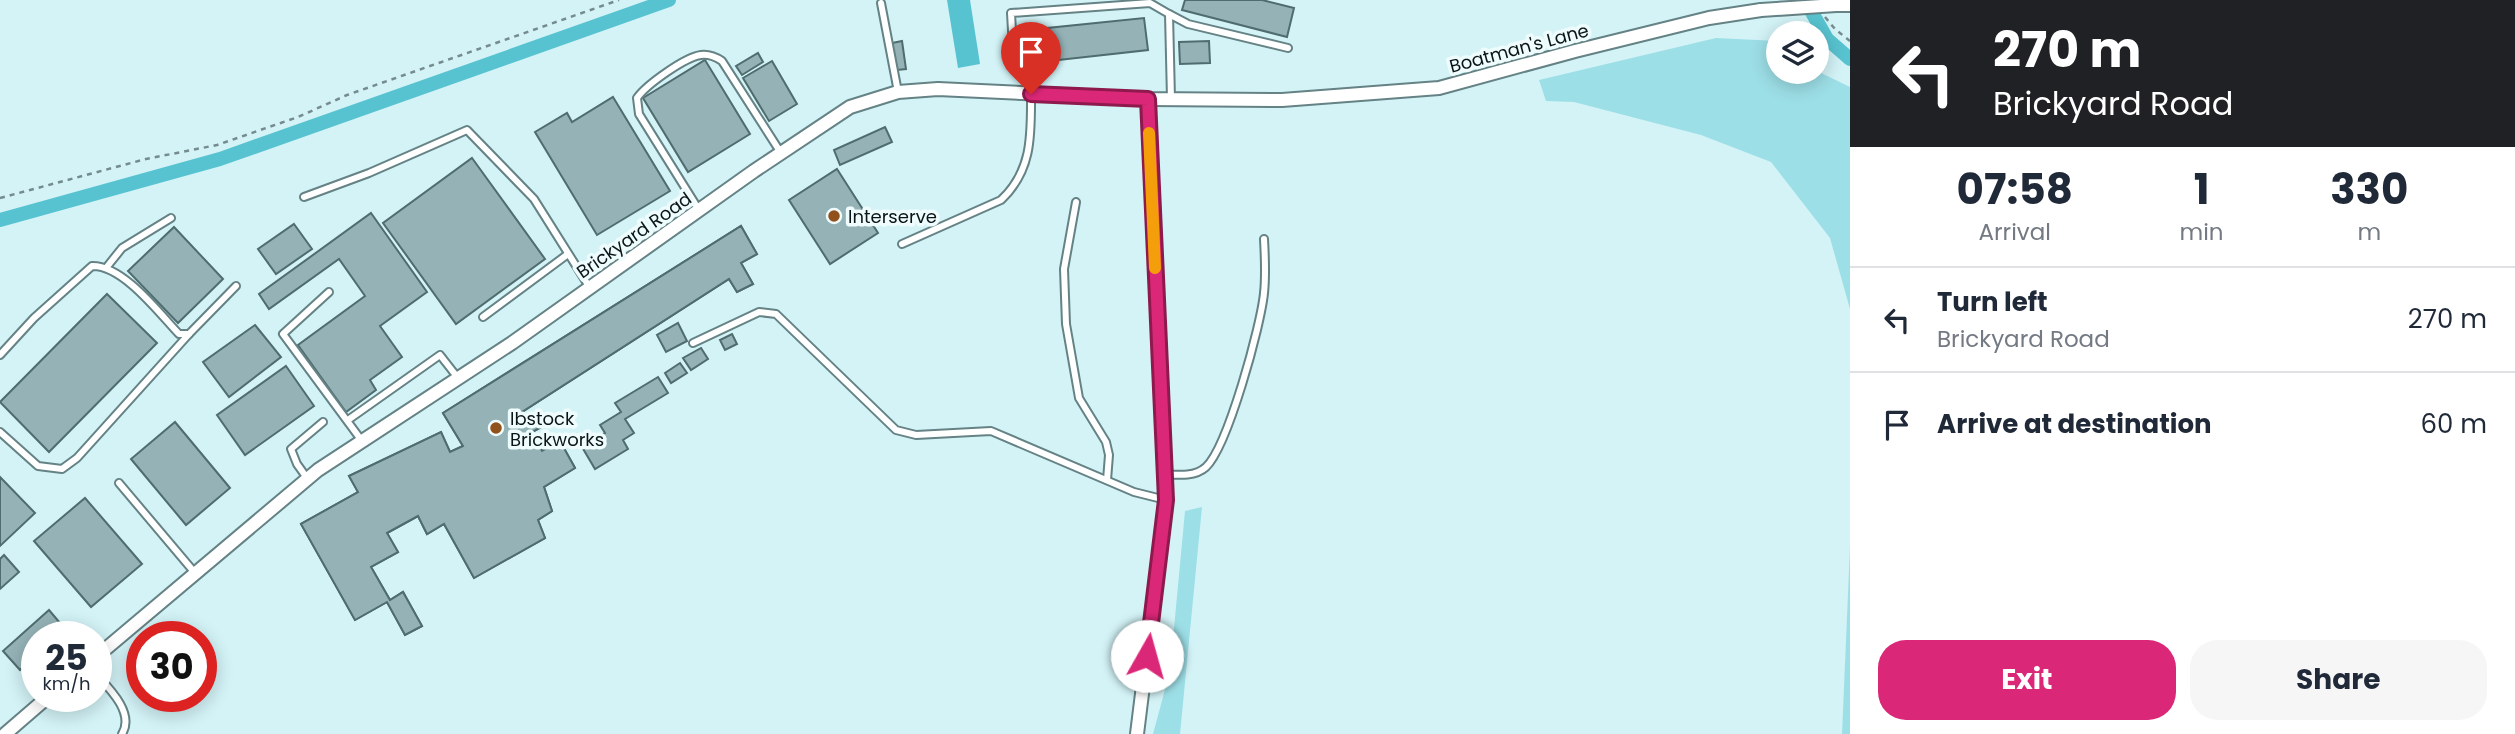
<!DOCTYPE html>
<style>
:root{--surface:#fff;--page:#f6f6f7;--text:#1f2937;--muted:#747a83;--line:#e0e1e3;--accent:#db2777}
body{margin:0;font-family:Poppins,sans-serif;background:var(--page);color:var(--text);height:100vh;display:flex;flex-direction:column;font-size:26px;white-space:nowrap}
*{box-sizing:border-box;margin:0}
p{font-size:23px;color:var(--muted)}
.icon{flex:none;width:38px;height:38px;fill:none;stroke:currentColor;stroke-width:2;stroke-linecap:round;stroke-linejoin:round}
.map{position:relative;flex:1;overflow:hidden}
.sheet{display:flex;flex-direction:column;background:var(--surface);width:665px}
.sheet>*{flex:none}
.banner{background:#202124;color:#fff;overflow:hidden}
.fabs{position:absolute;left:1766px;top:21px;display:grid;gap:14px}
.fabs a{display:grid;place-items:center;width:63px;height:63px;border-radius:50%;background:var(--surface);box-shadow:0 4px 18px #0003;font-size:35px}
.speed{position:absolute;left:21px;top:621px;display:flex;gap:14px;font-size:35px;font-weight:700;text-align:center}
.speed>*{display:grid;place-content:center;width:91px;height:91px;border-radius:50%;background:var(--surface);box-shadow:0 4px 18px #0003;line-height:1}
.speed small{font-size:18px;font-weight:400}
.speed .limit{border:10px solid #d22;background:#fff;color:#111}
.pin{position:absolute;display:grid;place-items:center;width:60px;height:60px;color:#fff;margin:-72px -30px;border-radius:50% 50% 50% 0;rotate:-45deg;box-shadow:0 0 7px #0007}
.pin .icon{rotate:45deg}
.me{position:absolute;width:77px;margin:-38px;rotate:7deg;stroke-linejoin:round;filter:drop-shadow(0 0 5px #0008)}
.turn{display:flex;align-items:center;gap:24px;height:147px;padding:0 28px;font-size:32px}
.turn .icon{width:91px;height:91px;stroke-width:2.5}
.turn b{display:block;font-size:49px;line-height:60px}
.eta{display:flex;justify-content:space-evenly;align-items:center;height:119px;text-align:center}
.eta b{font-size:42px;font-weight:700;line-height:49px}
.button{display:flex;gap:14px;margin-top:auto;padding:14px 28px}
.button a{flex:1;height:80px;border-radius:28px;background:var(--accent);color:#fff;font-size:28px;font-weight:700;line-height:80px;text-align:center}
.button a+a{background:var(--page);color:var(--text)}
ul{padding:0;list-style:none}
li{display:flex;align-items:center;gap:21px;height:105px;padding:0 28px;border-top:2px solid var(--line)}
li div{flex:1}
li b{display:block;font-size:26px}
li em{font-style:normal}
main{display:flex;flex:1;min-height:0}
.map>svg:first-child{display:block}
.green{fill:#9ddfe7}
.water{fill:#58c3d0}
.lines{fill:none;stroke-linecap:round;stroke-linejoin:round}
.canal{stroke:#58c3d0;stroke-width:14}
.building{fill:#95b3b7;stroke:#4f6c6f;stroke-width:2}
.service-casing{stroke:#658285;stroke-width:10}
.minor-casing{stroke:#658285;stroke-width:16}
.path{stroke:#758b8e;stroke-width:2.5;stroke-dasharray:5 5;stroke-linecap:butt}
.service{stroke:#fff;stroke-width:6}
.minor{stroke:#fff;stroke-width:12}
.minor-bridge-casing{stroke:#658285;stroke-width:16;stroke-linecap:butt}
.minor-bridge{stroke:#fff;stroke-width:12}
.route-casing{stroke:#8e194d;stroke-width:18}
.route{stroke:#db2777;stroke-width:12}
.slow{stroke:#f59e0b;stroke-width:12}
.poi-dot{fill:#91511b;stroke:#effcfd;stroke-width:2.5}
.labels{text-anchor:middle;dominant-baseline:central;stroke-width:7;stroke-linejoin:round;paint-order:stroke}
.street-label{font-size:18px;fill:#0a1517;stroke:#effcfd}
.poi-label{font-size:18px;fill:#0a1517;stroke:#effcfd;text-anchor:start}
</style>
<main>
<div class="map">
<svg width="1850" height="734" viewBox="0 0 1850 734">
<rect width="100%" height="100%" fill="#d3f3f7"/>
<g class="green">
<polygon points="1716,38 1778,41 1778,72 1817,71 1850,87 1850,309 1830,238 1771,162 1701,135 1574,102 1546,101 1539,80"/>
<polygon points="1202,507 1180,734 1153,734 1170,671 1185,511"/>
<polygon points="1850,547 1850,734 1842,734"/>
</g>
<polygon class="water" points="947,0 970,0 980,64 958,68"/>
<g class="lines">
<g class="canal">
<polyline points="1805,0 1827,39 1850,59"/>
<polyline points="0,220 220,159 669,0"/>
</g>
</g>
<g class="building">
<polygon points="1185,0 1262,0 1294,8 1287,37 1182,10"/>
<polygon points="1144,18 1148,50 1032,63 1028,30"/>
<polygon points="902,41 906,69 897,70 892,43"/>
<polygon points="1209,41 1210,63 1180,64 1179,42"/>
<polygon points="758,53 763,62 742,75 736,66"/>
<polygon points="705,60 750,134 688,172 643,98"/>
<polygon points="772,61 797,104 769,121 743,78"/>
<polygon points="613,97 670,191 597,235 535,132 567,113 572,122"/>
<polygon points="885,127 892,142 840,165 834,150"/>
<polygon points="472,158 545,259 456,324 383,223"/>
<polygon points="837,169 878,233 830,264 789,200"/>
<polygon points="371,213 427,292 380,326 402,357 370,380 376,390 346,412 298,345 365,296 339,259 269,309 259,294"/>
<polygon points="294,224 312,249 276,274 258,249"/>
<polygon points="741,226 757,254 741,263 753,284 737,292 729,279 519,414 525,420 540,412 547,424 532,432 542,451 560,441 575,468 544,487 552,511 538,520 545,538 474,578 444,524 427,534 418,516 387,533 398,552 371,567 390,600 403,592 422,626 405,635 387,602 355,620 301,524 358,492 349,476 441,432 450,452 463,446 443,413"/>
<polygon points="741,226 757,254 741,263 753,284 737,292 729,279 519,414 525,420 540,412 547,424 532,432 542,451 560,441 575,468 544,487 552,511 538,520 545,538 474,578 444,524 427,534 418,516 387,533 398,552 371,567 390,600 403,592 422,626 405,635 387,602 355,620 301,524 358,492 349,476 441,432 450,452 463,446 443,413"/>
<polygon points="174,227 223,279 178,323 128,271"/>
<polygon points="107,294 157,343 49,452 0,402"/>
<polygon points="678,323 687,341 666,352 657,335"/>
<polygon points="255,325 281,357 229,397 203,362"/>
<polygon points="732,334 737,344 725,350 720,340"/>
<polygon points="701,348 708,359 691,370 683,358"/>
<polygon points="680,363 687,373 671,383 665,373"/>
<polygon points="286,366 314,406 245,455 217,415"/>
<polygon points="658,377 668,393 625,419 634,433 623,440 628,449 595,469 582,447 605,433 600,425 621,412 615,403"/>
<polygon points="175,422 230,488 186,525 131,459"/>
<polygon points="0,477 35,513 0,546"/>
<polygon points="85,498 142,564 91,607 34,541"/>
<polygon points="4,555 19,572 0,589 0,559"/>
<polygon points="49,610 65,629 56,637 37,637 37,654 20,670 3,651"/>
</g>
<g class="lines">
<g class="service-casing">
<g id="service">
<polyline points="881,3 898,92"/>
<polyline points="1169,14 1188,24 1288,48"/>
<polyline points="1014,66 1011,13 1150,3 1169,14 1171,99"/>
<polyline points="304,197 369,173 467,130 534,199 590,288"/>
<polyline points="1076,202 1064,269 1066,324 1079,398 1106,442 1109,455 1107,480"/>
<path d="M699 210 639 114 637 98C646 85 685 57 701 55 709 54 716 57 722 61L781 153"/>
<path d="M902 244 1001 200C1033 170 1031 134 1031 94"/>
<polyline points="106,268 122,248 171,218"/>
<polyline points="329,292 283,334 362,441"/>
<polyline points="483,317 568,254"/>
<polyline points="693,343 759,312 776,314 896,430 916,435 991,431 1134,492 1166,500"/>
<path d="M0 355 34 318 92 266C123 265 159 313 179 334H189L236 286"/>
<polyline points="348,420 440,355 458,378"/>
<polyline points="0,432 38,466 62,469 77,458 189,334"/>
<path d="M1165 474C1178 475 1195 477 1206 467 1228 446 1261 325 1264 293 1266 275 1265 257 1264 239"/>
<polyline points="307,478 297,464 291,449 323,422"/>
<polyline points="119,483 195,573"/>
<path d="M96 674C109 688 135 713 122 734"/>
</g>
</g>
<g class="minor-casing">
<g id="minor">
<polyline points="1836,5 1850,5"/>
<polyline points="96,657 318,470 512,343 754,171 850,107 898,92 938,89 1148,99 1282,100 1439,88 1575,51 1709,18 1761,10"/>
<polyline points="5,734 49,696"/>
<polyline points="1137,734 1166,500 1148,99"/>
</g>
</g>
<g class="path">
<polyline points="1825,17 1835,29 1850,41"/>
<polyline points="0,198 146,159 217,145 298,117 347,95 619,0"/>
</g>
<use href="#service" class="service"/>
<use href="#minor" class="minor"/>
<g class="minor-bridge-casing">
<polyline id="minor-bridge" points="1761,10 1836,5"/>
</g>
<use href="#minor-bridge" class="minor-bridge"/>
</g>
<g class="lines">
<g class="route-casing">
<polyline id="route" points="1031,94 1148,99 1166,500 1147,656"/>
</g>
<use href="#route" class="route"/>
<polyline class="slow" points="1149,133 1155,268"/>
</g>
<g class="poi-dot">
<circle cx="834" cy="216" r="7"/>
<circle cx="496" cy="428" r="7"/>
</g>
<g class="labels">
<g class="street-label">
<text transform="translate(1519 48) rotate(-15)">Boatman's Lane</text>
<text transform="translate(634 235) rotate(-35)">Brickyard Road</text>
</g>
<g class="poi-label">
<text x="848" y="216">Interserve</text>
<text x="510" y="418">Ibstock<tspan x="510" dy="21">Brickworks</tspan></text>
</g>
</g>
</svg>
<div class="fabs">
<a><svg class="icon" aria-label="layers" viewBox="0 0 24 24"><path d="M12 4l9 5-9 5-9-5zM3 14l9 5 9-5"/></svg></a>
</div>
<div class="speed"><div>25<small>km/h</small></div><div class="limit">30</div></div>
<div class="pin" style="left:1031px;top:94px;background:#d93025"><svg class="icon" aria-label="arrive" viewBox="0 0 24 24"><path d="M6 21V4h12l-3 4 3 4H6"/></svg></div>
<svg class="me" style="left:1147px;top:656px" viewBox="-20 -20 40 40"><circle r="19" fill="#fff"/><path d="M0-13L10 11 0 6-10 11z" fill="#db2777"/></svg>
</div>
<section class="sheet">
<div class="banner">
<div class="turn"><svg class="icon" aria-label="left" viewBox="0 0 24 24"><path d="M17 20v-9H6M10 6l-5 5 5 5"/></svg><div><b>270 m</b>Brickyard Road</div></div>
</div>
<div class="eta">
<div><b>07:58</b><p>Arrival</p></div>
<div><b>1</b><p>min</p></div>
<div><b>330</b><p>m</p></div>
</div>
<ul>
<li><svg class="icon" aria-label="left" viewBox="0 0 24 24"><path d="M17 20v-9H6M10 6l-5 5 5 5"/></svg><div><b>Turn left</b><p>Brickyard Road</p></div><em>270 m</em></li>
<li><svg class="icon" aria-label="arrive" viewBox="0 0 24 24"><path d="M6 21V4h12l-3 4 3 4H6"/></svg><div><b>Arrive at destination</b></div><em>60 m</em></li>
</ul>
<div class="button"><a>Exit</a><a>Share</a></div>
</section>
</main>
